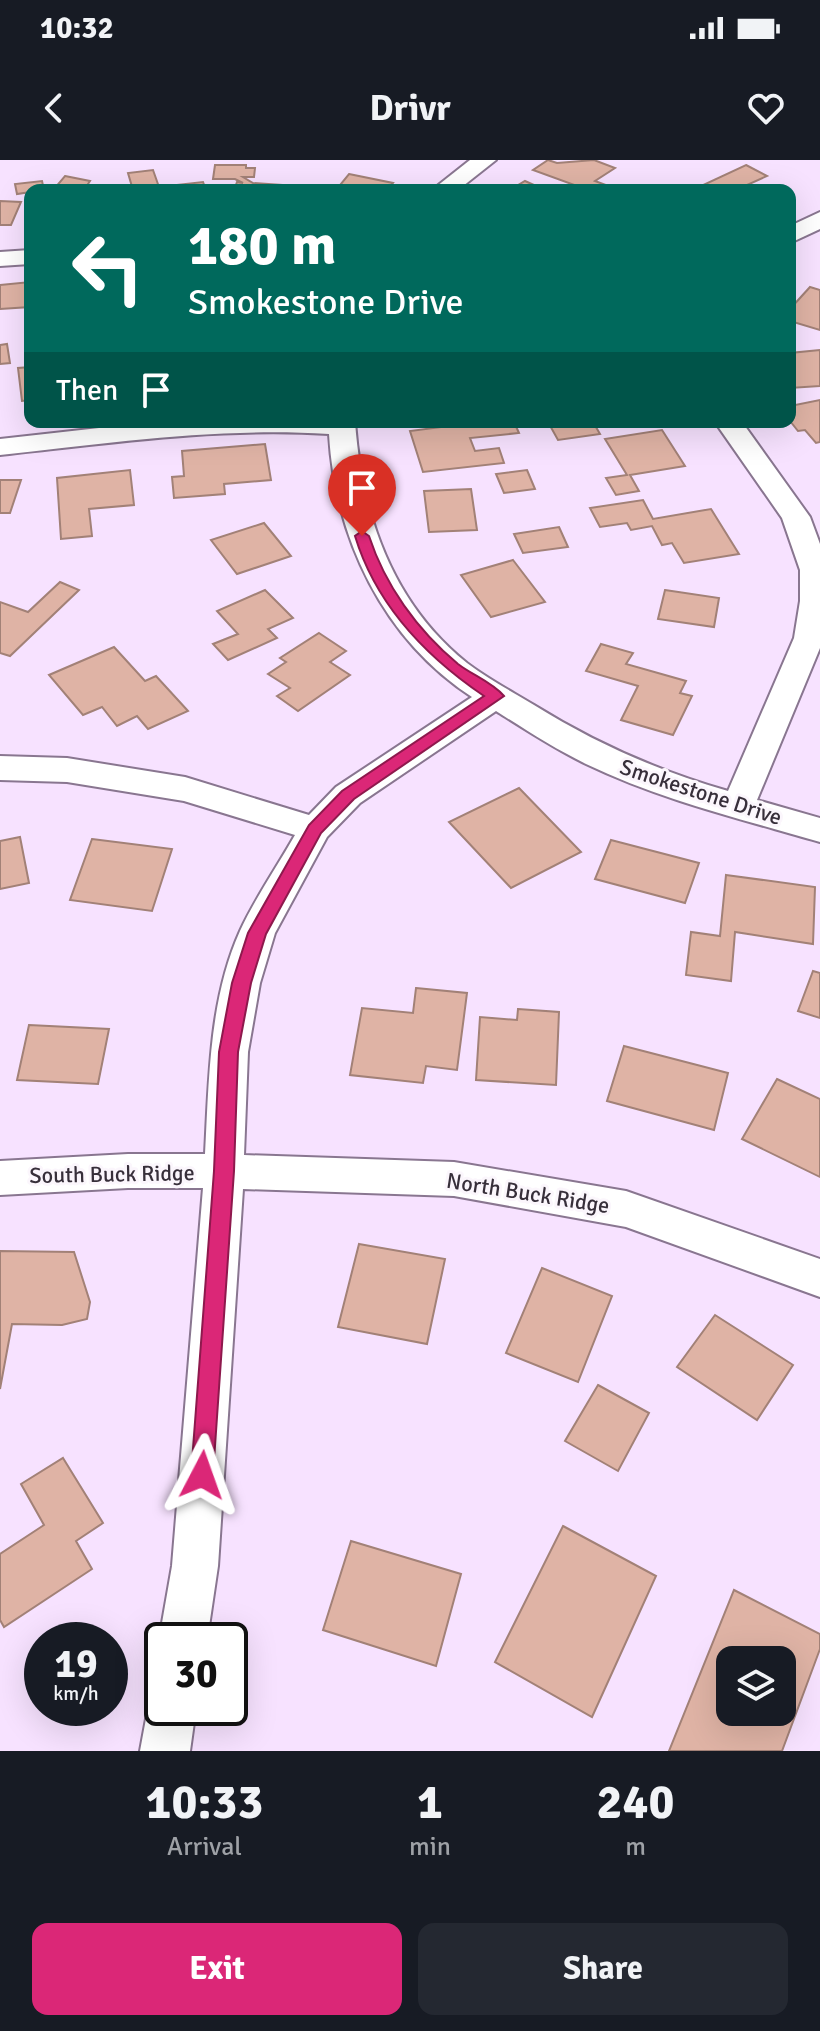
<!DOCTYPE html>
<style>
:root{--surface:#171b24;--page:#242831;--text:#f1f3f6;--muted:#9ea1a6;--accent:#db2777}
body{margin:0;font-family:Signika,sans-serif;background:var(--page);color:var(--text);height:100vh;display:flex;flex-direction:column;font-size:30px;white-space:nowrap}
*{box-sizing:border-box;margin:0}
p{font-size:26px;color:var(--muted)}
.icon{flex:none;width:44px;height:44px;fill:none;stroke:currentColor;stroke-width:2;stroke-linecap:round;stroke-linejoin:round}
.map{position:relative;height:1591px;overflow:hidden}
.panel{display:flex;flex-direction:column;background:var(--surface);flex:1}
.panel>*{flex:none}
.guide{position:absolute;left:24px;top:24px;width:772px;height:244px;border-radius:16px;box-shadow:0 8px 32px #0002;background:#00695c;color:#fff;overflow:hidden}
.tools{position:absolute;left:716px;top:1486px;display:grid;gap:16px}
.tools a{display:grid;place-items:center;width:80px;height:80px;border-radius:16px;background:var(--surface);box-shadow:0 8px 32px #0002;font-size:40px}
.speed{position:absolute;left:24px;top:1462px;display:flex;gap:16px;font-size:40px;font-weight:700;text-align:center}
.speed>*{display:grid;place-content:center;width:104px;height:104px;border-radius:50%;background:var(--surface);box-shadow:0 8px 32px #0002;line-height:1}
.speed small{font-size:20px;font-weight:400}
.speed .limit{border:4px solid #111;border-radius:12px;background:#fff;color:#111}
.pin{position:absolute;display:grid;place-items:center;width:68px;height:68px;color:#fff;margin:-82px -34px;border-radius:50% 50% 50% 0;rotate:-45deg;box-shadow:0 0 8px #0007}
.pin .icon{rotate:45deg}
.me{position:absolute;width:88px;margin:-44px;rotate:4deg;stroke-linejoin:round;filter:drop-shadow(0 0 6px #0008)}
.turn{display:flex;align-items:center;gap:28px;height:168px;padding:0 32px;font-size:36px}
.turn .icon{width:104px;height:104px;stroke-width:2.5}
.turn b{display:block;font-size:56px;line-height:68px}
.then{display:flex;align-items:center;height:76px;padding:0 32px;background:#0003;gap:16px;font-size:30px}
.eta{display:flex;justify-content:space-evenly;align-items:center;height:136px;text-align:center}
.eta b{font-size:48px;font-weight:700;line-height:56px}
.action{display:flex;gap:16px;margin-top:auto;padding:16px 32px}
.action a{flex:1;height:92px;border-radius:16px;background:var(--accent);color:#fff;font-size:32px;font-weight:700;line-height:92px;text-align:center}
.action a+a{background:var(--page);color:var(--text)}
.status{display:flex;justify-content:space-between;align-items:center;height:56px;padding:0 40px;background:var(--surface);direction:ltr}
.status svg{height:22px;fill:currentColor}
header{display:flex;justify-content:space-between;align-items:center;height:104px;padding:0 32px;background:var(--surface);font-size:36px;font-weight:700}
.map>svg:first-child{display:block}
.building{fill:#dfb3a5;stroke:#a28177;stroke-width:2;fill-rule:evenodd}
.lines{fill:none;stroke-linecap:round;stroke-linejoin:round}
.minor-casing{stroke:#897690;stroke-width:4}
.minor{fill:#fff;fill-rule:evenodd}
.route{fill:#db2777;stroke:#8e194d;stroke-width:2}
.labels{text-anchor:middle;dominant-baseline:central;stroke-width:6;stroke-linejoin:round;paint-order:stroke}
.street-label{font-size:22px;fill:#372f3a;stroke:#fbf6fc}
</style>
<div class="status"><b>10:32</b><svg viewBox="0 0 49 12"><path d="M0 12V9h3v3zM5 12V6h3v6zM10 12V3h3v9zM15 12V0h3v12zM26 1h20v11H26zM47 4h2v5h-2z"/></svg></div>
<header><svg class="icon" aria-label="back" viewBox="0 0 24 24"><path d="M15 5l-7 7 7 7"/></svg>Drivr<svg class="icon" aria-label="heart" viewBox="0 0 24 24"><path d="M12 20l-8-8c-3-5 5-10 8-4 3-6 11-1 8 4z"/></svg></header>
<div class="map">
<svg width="820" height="1591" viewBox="0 0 820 1591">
<rect width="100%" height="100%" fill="#f7e2ff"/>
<g class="building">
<polygon points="548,0 557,3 594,0 615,8 595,21 611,27 606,30 588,30 533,10"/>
<polygon points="215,5 246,5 246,8 255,8 254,17 243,17 253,23 296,26 295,30 234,30 237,22 243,23 235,19 213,19"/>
<polygon points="746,5 767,16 736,30 709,30 701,26"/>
<polygon points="153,10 159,27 203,22 206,30 133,30 128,13"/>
<polygon points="349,14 393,23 387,30 336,30"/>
<polygon points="65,16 90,21 84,30 54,29"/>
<polygon points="42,21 44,30 17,34 15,24"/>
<polygon points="525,21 545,30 510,30"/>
<polygon points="0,41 21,42 11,65 0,65"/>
<polygon points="30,122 30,147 0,149 0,125"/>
<polygon points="810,127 820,130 820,170 790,161 790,149"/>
<polygon points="7,184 10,203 0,204 0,185"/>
<polygon points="820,190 820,226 790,228 790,193"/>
<polygon points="30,207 30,240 22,241 18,208"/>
<polygon points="820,240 820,282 816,283 805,270 798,271 790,261 790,246"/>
<polygon points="480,262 514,262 519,273 470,278 475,291 499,288 504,303 423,312 410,271"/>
<polygon points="548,262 593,262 600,274 558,280"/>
<polygon points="662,270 685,306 630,315 639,331 616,335 606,318 627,315 605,279"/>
<polygon points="265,284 271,320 224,324 225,334 174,338 172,317 184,316 182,291"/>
<polygon points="130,310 134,345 89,349 92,376 61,379 57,318"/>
<polygon points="527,310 535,329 504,333 496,314"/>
<polygon points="0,320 21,320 10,353 0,353"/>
<polygon points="471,329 477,370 429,372 424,331"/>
<polygon points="643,340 653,359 711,349 739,394 684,403 672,383 662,385 652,366 631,370 627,363 600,367 590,348"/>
<polygon points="264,363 291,396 237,414 211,380"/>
<polygon points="559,367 568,387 523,393 514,374"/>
<polygon points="513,400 545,442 491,457 461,415"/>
<polygon points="60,422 79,430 10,496 0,493 0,442 28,452"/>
<polygon points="265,430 293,458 268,469 277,478 228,500 213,484 238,474 217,451"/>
<polygon points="665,430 719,438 714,467 658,459"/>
<polygon points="319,473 346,491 330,502 350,515 298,551 277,536 290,528 268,514 286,502 280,498"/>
<polygon points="601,484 633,493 626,504 686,521 680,533 692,536 673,575 621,560 638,526 586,511"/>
<polygon points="114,487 145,521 156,516 188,551 148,569 137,556 117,566 102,547 83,555 49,515"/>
<polygon points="519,628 581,692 511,728 449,662"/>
<polygon points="20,677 29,723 0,729 0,681"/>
<polygon points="92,679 172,689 152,751 70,740"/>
<polygon points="611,680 699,703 685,743 595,719"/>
<polygon points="726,715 815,727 813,784 735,772 731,821 686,815 691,772 720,776"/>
<polygon points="813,811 820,813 820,858 798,851"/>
<polygon points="416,828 467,833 457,910 426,906 423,923 350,915 362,848 413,853"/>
<polygon points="518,849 559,852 556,925 476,920 480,857 517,860"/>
<polygon points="29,865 109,869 98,924 17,920"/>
<polygon points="624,886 728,913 714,970 607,941"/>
<polygon points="777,919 820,939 820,1017 742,979"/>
<polygon points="359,1084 445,1099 427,1184 338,1167"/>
<polygon points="0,1091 74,1092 90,1142 87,1159 62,1165 12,1164 0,1229"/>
<polygon points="542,1108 612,1136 578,1222 506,1193"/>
<polygon points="715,1155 793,1205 757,1260 677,1207"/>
<polygon points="598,1225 649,1253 618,1311 565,1281"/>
<polygon points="63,1298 103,1363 76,1381 92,1409 4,1467 0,1460 0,1394 44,1365 21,1324"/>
<polygon points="563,1366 656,1416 592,1557 495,1502"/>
<polygon points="351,1381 461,1414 436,1506 323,1470"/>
<path d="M734 1430 820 1474V1489L782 1591H669ZM730 1500H782V1552H730Z"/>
</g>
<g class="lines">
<g class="minor-casing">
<g id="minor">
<polygon points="470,0 496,0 458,30 432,30"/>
<polygon points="820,52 820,69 790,83 790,66"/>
<polygon points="30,90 30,104 0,106 0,92"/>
<path d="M153 262H355C362 355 392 443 467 503 488 519 511 531 534 545 595 583 658 611 728 631L794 478 800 441V410L782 358 715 262H742L810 357 820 384V488L757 640 820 658V682C741 659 661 640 586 604 555 589 526 570 496 551L360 643 327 677 275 773 260 823 248 892 244 995 454 1002 626 1031 820 1099V1137L626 1067 454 1036 243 1029 218 1406 207 1480H162V1487L159 1480 172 1406 203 1028H128L0 1035V1001L128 994H205C209 920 209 840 240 771 255 738 277 707 295 675L184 641 67 622 0 620V596L67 598 185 617 309 655 336 627 472 537C383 479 335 378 329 274 218 267 110 283 0 295V279Z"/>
<polygon points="162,1528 162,1548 196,1548 190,1591 140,1591 148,1548 155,1531"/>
</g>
</g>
<use href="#minor" class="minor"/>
</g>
<path class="route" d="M362 371 369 376C385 425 417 470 458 504 472 515 492 522 504 536L354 639 321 673 266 774 251 823 238 892 234 1011 213 1315 210 1323 202 1326 194 1323 191 1315 214 1011 219 892 232 823 248 773 309 665 342 631 484 536C425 496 376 445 355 376Z"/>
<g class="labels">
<g class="street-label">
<text transform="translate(701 632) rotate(18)">Smokestone Drive</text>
<text transform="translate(112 1014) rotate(-1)">South Buck Ridge</text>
<text transform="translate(528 1033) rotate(9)">North Buck Ridge</text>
</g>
</g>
</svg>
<div class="tools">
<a><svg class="icon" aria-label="layers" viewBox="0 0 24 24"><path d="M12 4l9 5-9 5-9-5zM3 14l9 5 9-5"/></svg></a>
</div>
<div class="speed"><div>19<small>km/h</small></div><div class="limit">30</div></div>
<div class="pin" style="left:362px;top:376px;background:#d93025"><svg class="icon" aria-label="arrive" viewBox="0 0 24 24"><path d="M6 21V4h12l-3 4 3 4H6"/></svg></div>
<svg class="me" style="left:202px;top:1315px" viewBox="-20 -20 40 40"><path d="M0-17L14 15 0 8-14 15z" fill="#db2777" stroke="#fff" stroke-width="4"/></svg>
<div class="guide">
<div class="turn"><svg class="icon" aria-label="left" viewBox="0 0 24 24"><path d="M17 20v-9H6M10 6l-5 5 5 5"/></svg><div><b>180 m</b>Smokestone Drive</div></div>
<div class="then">Then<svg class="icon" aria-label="arrive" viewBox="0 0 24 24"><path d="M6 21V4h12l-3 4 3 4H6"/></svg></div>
</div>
</div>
<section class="panel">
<div class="eta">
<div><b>10:33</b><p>Arrival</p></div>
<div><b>1</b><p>min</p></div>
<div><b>240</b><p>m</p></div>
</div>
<div class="action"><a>Exit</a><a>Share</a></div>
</section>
